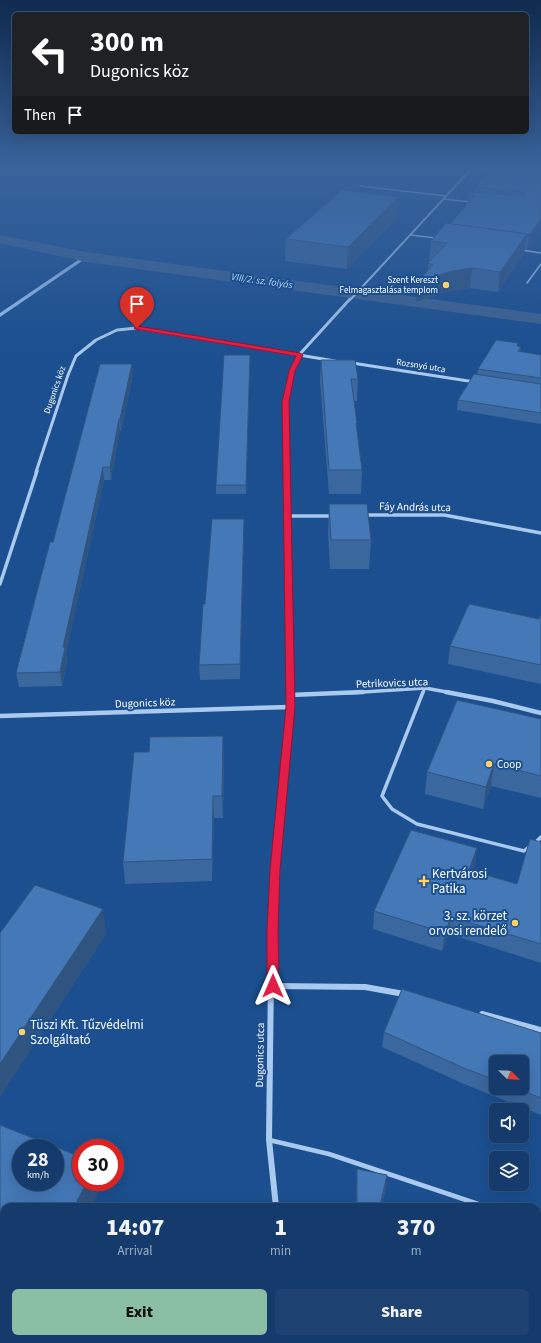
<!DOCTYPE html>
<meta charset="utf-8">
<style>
:root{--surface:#143b6b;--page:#1d4271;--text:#f1f3f6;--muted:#9dadc1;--line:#33557e;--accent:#8abfa5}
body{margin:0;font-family:"Source Sans 3",sans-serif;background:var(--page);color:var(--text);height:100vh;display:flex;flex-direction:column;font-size:15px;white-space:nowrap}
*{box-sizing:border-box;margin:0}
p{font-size:13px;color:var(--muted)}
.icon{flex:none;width:22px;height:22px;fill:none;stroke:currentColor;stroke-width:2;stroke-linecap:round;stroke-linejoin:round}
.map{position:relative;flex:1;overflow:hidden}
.sheet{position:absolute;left:0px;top:1203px;width:541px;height:140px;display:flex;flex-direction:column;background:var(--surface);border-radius:12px 12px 0 0;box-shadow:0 4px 16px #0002,0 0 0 1px var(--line)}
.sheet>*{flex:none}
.banner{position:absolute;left:12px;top:12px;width:517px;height:122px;border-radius:6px;box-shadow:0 4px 16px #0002,0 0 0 1px var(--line);background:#202124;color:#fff;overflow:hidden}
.needle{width:26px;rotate:113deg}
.tools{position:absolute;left:489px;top:1055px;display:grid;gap:8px}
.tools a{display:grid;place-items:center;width:40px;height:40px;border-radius:6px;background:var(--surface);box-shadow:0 4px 16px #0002,0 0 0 1px var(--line);font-size:20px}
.speed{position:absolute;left:12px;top:1139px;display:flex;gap:8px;font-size:20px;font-weight:700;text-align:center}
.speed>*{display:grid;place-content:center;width:52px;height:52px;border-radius:50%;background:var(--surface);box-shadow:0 4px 16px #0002,0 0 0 1px var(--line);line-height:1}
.speed small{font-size:10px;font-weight:400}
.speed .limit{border:6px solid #d22;background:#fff;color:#111}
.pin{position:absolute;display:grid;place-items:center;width:34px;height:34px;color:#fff;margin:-41px -17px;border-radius:50% 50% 50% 0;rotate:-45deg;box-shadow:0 0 4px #0007}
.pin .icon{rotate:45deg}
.me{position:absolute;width:44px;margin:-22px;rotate:0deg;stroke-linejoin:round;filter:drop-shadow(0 0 3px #0008)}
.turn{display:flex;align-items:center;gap:14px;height:84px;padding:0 12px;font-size:18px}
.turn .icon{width:52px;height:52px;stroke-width:2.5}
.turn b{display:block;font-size:28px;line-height:34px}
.then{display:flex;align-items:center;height:38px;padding:0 12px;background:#0003;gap:8px;font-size:15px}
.eta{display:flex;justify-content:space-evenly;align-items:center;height:68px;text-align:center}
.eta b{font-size:24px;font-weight:800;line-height:28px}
.cta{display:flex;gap:8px;margin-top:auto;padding:8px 12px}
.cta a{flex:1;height:46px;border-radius:6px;background:var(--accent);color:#111;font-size:16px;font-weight:800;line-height:46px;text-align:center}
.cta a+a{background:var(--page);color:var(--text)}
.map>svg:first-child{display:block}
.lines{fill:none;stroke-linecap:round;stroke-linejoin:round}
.stream{fill:#9cc4f0;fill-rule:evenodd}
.canal{fill:#3c6290;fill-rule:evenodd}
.path{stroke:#a9c9ee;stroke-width:3.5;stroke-dasharray:3 4.5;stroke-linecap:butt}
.lane-far3{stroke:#a9c9ee;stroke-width:1.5}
.lane-far2{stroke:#a9c9ee;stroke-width:2.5}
.lane-far1{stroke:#a9c9ee;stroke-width:3.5}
.lane{stroke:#a9c9ee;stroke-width:4.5}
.street-far4{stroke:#a9c9ee;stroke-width:2}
.street-far3{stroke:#a9c9ee;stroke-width:3}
.street-far2{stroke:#a9c9ee;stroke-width:3.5}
.street-far1{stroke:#a9c9ee;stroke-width:4.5}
.street{stroke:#a9c9ee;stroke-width:6}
.wall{fill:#3a679d;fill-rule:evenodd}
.shaded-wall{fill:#305480}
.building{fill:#4478b7;stroke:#305480;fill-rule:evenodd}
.route{fill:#e11d48;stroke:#92132f}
.poi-dot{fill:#ffd166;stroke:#1b4f8f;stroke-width:1.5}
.labels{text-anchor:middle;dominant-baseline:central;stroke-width:4;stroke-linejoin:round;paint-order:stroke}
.far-poi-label{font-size:9px;fill:#fff;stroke:#1b4f8f;text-anchor:end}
.far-street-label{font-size:9px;fill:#fff;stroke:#1b4f8f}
.far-water-label{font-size:10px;font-style:italic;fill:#b5d3f5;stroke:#1b4f8f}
.street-label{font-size:11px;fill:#fff;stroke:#1b4f8f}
.poi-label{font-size:11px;fill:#fff;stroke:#1b4f8f;text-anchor:start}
.near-poi-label{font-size:13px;fill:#fff;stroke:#1b4f8f;text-anchor:start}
</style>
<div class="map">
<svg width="541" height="1343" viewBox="0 0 541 1343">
<rect width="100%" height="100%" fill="#1b4f8f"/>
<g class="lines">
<polygon class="stream" points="84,256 88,257 0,317 0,313"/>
<polygon class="canal" points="0,235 86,252 541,314 541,324 86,262 0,243"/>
<g class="path">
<polyline points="350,1339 351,1343"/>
<polyline points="306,1340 321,1339"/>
<polyline points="253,1343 258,1341 273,1340"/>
</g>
<g class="lane-far3">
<polyline points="473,167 495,170"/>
<polyline points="360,186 446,196"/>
<polyline points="443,199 471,202"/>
<polyline points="410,235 436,238"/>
<polyline points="522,250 541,253"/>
<polyline points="527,283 541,264"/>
</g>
<polyline class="lane-far2" points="423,693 425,688"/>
<g class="lane-far1">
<polyline points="423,692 382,796 392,809 417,824 524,851 529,847"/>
<polyline points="535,843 541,837"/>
</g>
<g class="lane">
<polyline points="269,1140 329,1154 487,1207"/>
<polyline points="537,1224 541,1225"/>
</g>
<polyline class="street-far4" points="350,300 473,167"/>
<g class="street-far3">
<polyline points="352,363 475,382"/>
<polyline points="36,472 68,375 76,356 96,340 117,330 137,328 335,361"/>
<polyline points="286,472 285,401 290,378 299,355 350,299"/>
</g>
<g class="street-far2">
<polyline points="286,471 290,693"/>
<polyline points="365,515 444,515 541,533"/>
<polyline points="286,516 334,516"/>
<polyline points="0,584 37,471"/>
<polyline points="348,693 425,688 452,693"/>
</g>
<g class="street-far1">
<polyline points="446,692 493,701 541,713"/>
<polyline points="290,695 363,692"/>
<polyline points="0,716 290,707"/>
<polyline points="271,977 275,870 290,707 290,692"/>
</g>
<g class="street">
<polyline points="271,976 269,1140 276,1207"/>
<polyline points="273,986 365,987 404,994"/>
<polyline points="482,1014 541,1030"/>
<polyline points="289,1339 289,1343"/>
</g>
</g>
<g class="wall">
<polygon points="414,167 447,167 443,170"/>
<polygon points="541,167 541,229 527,249 525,249 524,253 498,292 470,288 450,291 416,302 428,270 428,263 431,260 429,260 431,241 450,224 468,203 468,195 475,192 475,187"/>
<polygon points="397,218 347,269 285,261 286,239"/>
<polygon points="518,343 518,346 521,347 520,352 541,355 541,424 457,410 458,400 477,375 478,369"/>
<polygon points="250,355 246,494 216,494 216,485"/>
<polygon points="321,360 358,379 357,401 354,401 357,423 357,430 362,470 361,494 329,494 320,381"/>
<polygon points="133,375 121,431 120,431 111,480 104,480 66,653 67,661 62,686 19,687 16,673"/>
<polygon points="329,504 371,540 369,569 330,569 328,533"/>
<polygon points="244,519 244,533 240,679 200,680 199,665 205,604"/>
<polygon points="541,614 541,684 448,664 450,646 539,619"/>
<polygon points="541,719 541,798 491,786 483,809 425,794 427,772"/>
<polygon points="224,757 223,818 214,818 212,881 125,884 123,862"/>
<polygon points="541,842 541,963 449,934 442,951 373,929 374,911 477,848 474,866 472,872 517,884"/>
<path d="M384 1032 541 1033V1115L464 1084 382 1047ZM496 1062 522 1088H496Z"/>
<polygon points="0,1125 101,1188 4,1207 4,1248 0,1246"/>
<polygon points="357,1169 387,1175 387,1184 381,1207 356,1207"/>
</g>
<g class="shaded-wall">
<polygon points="444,167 447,167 443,170"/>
<polygon points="398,197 397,218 347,269 348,247"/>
<polygon points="541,219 541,229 527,249 529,235"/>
<polygon points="527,234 524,253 498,292 500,272"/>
<polygon points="472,268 470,288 450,291 416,302 417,282 452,271"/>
<polygon points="250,355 250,364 246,494 246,485"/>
<polygon points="132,364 133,375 121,431 120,419"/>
<polygon points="119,419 120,431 111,480 110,467"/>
<polygon points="103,467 104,480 66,653 67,661 62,686 60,672 63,647"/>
<polygon points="244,519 244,533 240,679 240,664"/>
<polygon points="223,736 224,757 223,818 222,796"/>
<polygon points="494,764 491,786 483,809 486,787"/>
<polygon points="213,796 214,818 212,881 212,859"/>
<polygon points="477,848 474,866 466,888 469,870"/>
<polygon points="103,909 106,935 0,1097 0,1064"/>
<polygon points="451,917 449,934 442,951 445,933"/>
<polygon points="387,1175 387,1184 381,1207 380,1207"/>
<polygon points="87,1182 100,1182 101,1188 91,1207 74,1207"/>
</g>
<g class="building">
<polygon points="494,167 541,167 541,219 529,235 527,235 527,234 450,224 474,196 468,195 472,192 524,196 525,194 523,192 475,187"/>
<polygon points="342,190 398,197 348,247 286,239"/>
<polygon points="446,223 527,234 500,272 472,268 452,271 417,282 433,265 428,263 447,243 431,241"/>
<polygon points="496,340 518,343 517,346 521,347 518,351 541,355 541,378 478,369"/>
<polygon points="224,355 250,355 246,485 216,485"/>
<polygon points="321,360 355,360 358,379 351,379 357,423 356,423 362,470 329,470"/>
<polygon points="100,364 132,364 120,419 119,419 110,467 103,467 63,647 65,647 60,672 16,673 50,542 53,542 61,512"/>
<polygon points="474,374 541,384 541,413 458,400"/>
<polygon points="329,504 367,504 371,540 331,540"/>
<polygon points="212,519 244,519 240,664 199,665 203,604 205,604"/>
<polygon points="469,604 539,619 541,614 541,665 450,646"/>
<polygon points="457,700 541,719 541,776 494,764 486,787 427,772"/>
<polygon points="223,736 222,796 213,796 212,859 123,862 134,752 149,752 150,737"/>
<polygon points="411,830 477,848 469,870 517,884 530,839 541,842 541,944 451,917 445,933 374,911"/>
<polygon points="35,885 103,909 0,1064 0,933"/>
<polygon points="402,989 541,1033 541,1098 515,1088 522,1088 522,1062 496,1062 496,1080 466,1069 384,1032"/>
<path d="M0 1125 81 1157V1182H87L74 1207H4V1226L0 1225ZM21 1148H55V1182H21Z"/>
<polygon points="357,1169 387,1175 380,1206 357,1205"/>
<polygon points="391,1339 448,1339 460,1343 390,1343"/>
</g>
<linearGradient id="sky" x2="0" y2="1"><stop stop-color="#0f2b4f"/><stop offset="0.47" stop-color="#39639b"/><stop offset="1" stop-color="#39639b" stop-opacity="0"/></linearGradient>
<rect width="541" height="355" fill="url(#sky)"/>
<polygon class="route" points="137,326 300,353 303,355 295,371 289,402 295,707 280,870 278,930 279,986 277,990 273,991 268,990 267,986 267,930 270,870 286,707 282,402 289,371 296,356 135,329 134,328"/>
<g class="poi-dot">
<circle cx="446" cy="285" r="4"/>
<circle cx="489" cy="764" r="4"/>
<path d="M422 875h4v4h4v4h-4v4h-4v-4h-4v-4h4z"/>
<circle cx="515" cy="923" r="4"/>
<circle cx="22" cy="1032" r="4"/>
</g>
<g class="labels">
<g class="far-poi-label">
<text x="438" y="280">Szent Kereszt<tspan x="438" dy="10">Felmagasztalása templom</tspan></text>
</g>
<g class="far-street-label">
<text transform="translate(421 366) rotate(9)">Rozsnyó utca</text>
<text transform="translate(55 390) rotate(-71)">Dugonics köz</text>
</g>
<g class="far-water-label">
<text transform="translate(262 281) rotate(8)">VIII/2. sz. folyás</text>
</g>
<g class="street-label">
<text transform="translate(415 507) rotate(1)">Fáy András utca</text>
<text transform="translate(392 683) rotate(-2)">Petrikovics utca</text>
<text transform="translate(145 703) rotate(-2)">Dugonics köz</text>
<text transform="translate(260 1055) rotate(-89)">Dugonics utca</text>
</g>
<g class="poi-label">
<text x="497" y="764">Coop</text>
</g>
<g class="near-poi-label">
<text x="432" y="874">Kertvárosi<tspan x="432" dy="15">Patika</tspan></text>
<text x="507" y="916" text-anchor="end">3. sz. körzet<tspan x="507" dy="15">orvosi rendelő</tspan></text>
<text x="30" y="1025">Tüszi Kft. Tűzvédelmi<tspan x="30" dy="15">Szolgáltató</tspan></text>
</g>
</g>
</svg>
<div class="tools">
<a><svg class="needle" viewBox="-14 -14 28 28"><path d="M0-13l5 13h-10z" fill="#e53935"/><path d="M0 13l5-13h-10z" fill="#9dadc1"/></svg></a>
<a><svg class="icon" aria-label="sound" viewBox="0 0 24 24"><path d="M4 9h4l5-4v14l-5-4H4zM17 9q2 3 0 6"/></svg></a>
<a><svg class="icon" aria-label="layers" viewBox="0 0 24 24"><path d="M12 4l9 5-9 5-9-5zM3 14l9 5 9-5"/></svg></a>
</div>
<div class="speed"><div>28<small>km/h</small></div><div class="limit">30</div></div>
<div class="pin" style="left:137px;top:328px;background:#d93025"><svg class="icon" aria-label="arrive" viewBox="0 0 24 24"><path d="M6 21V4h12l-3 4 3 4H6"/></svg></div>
<svg class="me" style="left:273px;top:986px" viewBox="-20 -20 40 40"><path d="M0-17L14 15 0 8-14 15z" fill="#e11d48" stroke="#fff" stroke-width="4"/></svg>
<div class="banner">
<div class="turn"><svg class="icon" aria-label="left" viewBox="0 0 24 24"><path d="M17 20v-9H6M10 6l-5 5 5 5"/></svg><div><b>300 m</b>Dugonics köz</div></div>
<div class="then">Then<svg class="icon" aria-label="arrive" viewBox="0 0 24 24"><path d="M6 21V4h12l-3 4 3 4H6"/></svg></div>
</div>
<section class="sheet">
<div class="eta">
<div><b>14:07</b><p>Arrival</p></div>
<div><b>1</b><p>min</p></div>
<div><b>370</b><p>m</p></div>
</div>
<div class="cta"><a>Exit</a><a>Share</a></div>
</section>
</div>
